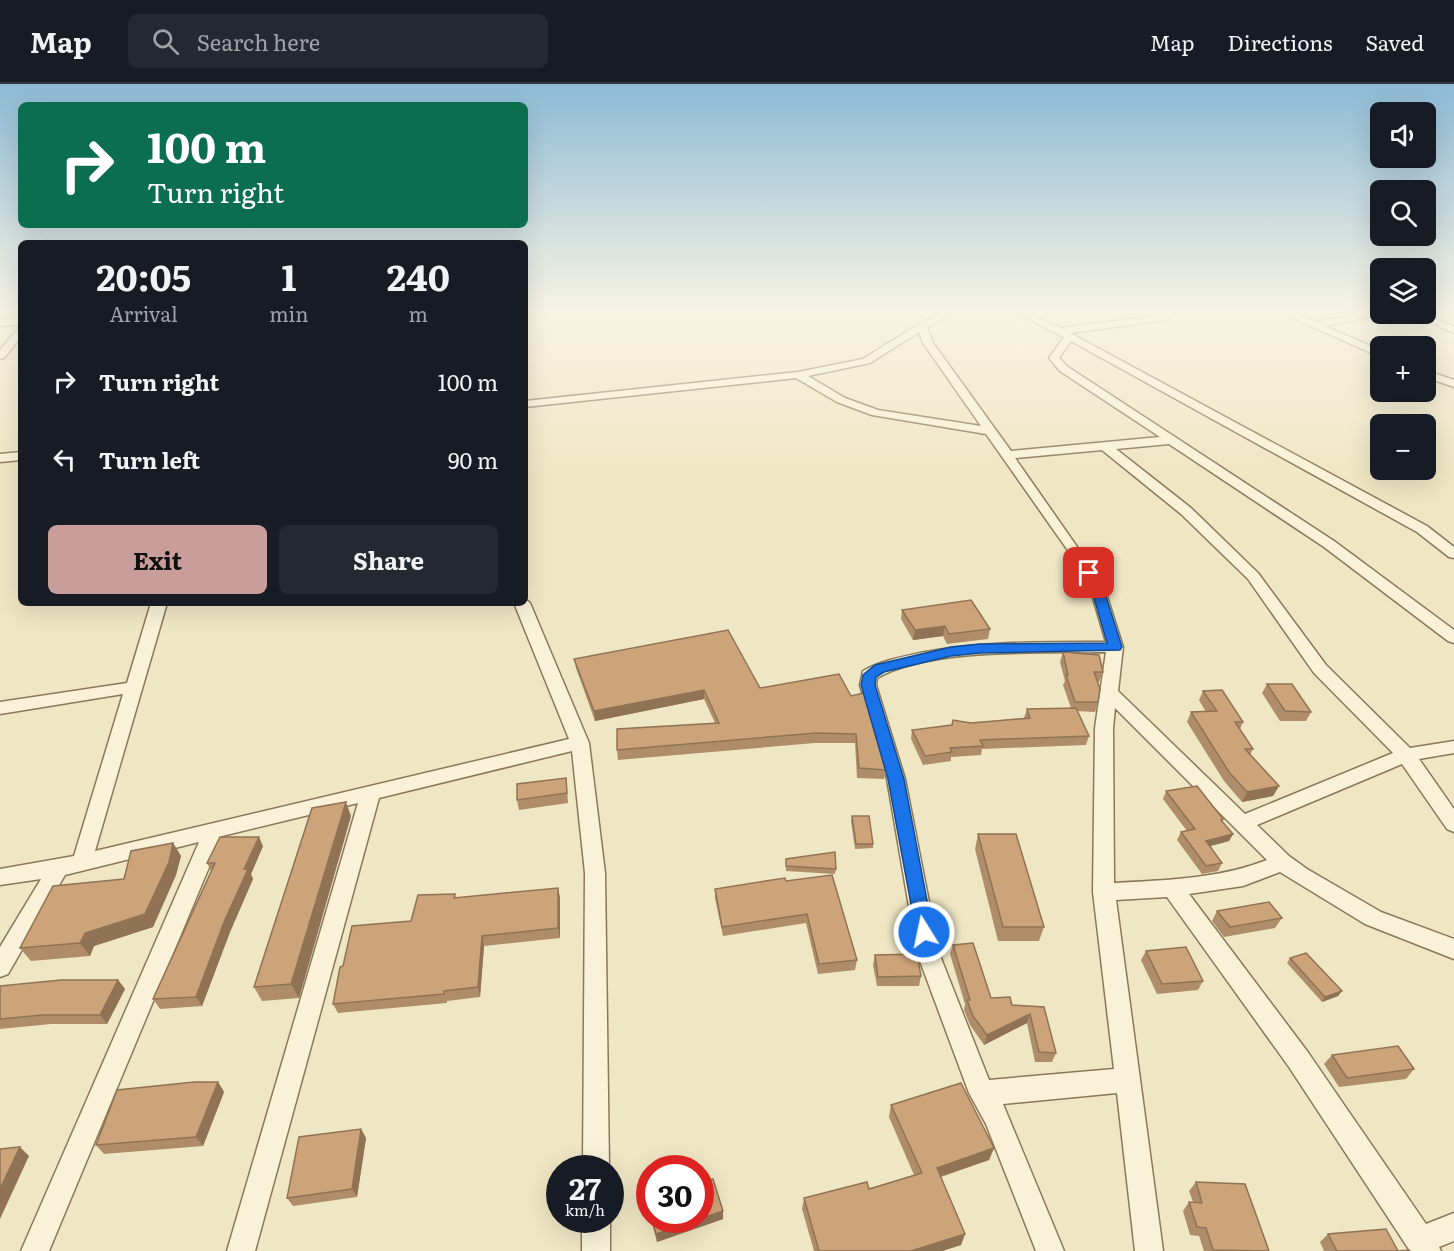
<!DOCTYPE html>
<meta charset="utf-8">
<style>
:root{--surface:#171b24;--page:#242831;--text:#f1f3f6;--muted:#9ea1a6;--line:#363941;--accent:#c99d9a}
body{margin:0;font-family:Literata,serif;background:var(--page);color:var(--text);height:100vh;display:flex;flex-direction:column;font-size:22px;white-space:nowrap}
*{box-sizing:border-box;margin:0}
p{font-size:20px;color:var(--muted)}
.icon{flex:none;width:33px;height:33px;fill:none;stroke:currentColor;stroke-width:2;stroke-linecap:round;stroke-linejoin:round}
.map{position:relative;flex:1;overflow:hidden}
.side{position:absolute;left:18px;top:156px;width:510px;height:366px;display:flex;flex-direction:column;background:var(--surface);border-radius:9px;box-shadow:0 6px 24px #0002}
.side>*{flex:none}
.banner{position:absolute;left:18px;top:18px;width:510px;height:126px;border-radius:9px;box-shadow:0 6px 24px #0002;background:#0b6e4f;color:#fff;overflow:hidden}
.buttons{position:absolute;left:1370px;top:18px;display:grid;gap:12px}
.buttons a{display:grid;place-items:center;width:66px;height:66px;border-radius:9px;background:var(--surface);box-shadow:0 6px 24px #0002;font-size:30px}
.speed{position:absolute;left:546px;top:1071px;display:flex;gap:12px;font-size:30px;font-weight:700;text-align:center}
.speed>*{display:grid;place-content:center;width:78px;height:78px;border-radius:50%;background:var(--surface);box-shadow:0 6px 24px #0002;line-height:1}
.speed small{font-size:15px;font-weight:400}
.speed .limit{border:9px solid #d22;background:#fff;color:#111}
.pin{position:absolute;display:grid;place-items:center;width:51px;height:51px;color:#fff;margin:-26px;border-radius:12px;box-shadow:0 3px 9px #0006}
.me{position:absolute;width:66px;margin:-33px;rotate:350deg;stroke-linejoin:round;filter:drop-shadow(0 0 4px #0008)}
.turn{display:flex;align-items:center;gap:21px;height:126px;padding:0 30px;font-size:27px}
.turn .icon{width:78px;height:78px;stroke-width:2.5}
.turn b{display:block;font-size:42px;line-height:51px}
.eta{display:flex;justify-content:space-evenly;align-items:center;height:102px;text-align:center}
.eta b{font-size:36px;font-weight:700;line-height:42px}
.action{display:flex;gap:12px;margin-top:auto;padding:12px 30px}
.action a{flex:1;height:69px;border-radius:9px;background:var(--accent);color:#111;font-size:24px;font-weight:700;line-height:69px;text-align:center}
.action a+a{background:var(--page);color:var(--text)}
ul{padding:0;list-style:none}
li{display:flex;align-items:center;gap:18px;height:78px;padding:0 30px}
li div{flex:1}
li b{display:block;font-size:22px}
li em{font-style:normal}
header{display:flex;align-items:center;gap:36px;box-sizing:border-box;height:84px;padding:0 30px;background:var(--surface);border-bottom:2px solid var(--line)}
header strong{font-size:28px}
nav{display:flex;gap:33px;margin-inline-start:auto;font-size:21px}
.search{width:420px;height:54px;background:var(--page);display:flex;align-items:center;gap:15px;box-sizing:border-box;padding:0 21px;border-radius:9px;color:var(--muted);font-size:22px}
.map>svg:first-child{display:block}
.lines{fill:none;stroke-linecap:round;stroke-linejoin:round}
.minor-casing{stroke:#8a785a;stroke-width:3}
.minor{fill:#f9f2d8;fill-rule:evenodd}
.wall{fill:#b08d69}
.shaded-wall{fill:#907355}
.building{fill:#cda47a;stroke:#907355;stroke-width:1.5}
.route{fill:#1a73e8;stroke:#114b97;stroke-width:1.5}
</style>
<header>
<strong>Map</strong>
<div class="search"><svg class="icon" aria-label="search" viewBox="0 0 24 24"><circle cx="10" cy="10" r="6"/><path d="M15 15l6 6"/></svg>Search here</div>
<nav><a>Map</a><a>Directions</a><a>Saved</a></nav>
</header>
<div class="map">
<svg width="1454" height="1167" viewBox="0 0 1454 1167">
<rect width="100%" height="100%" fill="#efe6c4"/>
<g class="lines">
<g class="minor-casing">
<g id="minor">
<path d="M943 229H955L927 243 933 259 1011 367 1160 353 1060 287 1049 274 1064 253 1017 229H1028L1061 244 1164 231 1169 234 1167 236 1070 249 1427 442 1454 463V474L1449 473 1417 448 1071 257 1059 274 1068 283 1334 457 1454 546V559L1448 557 1324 463 1169 360 1116 365 1191 424 1258 489 1326 581 1410 664 1454 657V669L1419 675 1454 725V748L1447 745 1402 680 1257 741 1289 772 1307 785 1381 828 1454 855V875L1365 840 1280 788 1243 802 1189 810 1307 967 1426 1140 1454 1129V1157L1439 1163 1441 1167H1410L1289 983 1167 813 1116 816 1163 1167H1135L1117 1009 1003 1020 1064 1167H1036L986 1040 969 1009 917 869 887 695 860 601 863 587C881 577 901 573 920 569 982 557 1043 558 1106 558L1089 500 1076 478 986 350 872 331 837 318 796 294 525 323V317L798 288 863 275 919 240ZM919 248 923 259 981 342 878 326 845 314 808 292 870 279ZM1102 366 1181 430 1248 495 1314 589 1393 669 1245 730 1118 607 1123 563 1103 500 1015 374ZM1106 568 1095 644 1093 808 1114 985 989 996 939 869 905 695 876 601 877 594C931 563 1044 569 1106 568ZM1115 624 1267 776C1219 795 1165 796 1114 799L1113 644Z"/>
<polygon points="1282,229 1294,229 1315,238 1366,229 1384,230 1324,242 1380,266 1380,273"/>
<polygon points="1411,230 1423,230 1454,243 1454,249"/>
<polygon points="21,234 21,240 0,242 0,236"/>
<polygon points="21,244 21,253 4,274 0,275 0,266 18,245"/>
<polygon points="1425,286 1454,296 1454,303 1425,293"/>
<polygon points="21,368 21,376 0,378 0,370"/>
<polygon points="525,515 530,519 589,659 605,789 609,1084 583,1084 585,789 572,667 379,714 255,1167 227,1167 358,719 222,752 49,1167 21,1167 199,758 65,791 8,890 0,893 0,863 41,795 0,801 0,785 74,772 123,610 0,630 0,618 127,599 151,519 167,519 95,767 569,655 514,519 525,519"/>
<rect x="582" y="1136" width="28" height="31"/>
</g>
</g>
<use href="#minor" class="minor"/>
</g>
<g class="wall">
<polygon points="902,526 990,545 988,555 947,560 943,552 913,556 901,535"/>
<polygon points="1063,568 1103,588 1099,598 1097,598 1098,618 1095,628 1077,627 1089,652 1086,661 982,665 981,671 951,673 951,677 923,681 911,655 912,646 952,641 953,636 971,639 1024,634 1027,625 1071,624 1063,601 1065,597 1060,578"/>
<polygon points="574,575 760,604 839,590 886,686 884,695 857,694 855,659 815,659 618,676 617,666 715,639 704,615 595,637 576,584"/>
<polygon points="1267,600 1311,628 1306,637 1280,637 1262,609"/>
<polygon points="1203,607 1243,638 1240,645 1253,665 1250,671 1279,702 1273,712 1242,718 1224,697 1187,638 1191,628 1206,628 1199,616"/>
<polygon points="567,704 568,719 519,726 517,716"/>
<polygon points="1166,707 1223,735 1222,738 1233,750 1229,757 1210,762 1222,779 1218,787 1202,790 1177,756 1181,748 1187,747 1163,715"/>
<polygon points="351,732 299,914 262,917 254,903"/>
<polygon points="852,732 873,760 873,764 855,765 851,737"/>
<polygon points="978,750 1044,843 1039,857 998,857 975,765"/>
<polygon points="173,759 181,772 176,791 153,843 94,862 90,872 31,877 20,864 124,795"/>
<polygon points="263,762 251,790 253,795 230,848 202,922 160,925 153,915 211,787 207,779"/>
<polygon points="786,775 836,785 835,790 786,787"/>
<polygon points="786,797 857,876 855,886 818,890 806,839 723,852 715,814 715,805"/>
<polygon points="558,804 560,814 560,854 484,862 480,913 447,917 447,919 338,929 333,920 343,882 411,837 455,810 456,814"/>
<polygon points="1217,827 1282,834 1275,844 1224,853 1212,837"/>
<polygon points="953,861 991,914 1012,921 1044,923 1056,969 1052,978 1035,978 1027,939 984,961 970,941 964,926 965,920 950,870"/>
<polygon points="1146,867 1203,897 1198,906 1157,910 1141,876"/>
<polygon points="875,871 921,892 919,902 877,902 873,881"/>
<polygon points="1290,874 1342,907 1338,912 1322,918 1287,879"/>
<polygon points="118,896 125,905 107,940 51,940 0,945 0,902"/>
<polygon points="1332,971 1414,985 1406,995 1339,1003 1324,980"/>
<polygon points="218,998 224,1008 203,1062 104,1070 96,1061"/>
<polygon points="891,1021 994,1064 989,1076 941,1093 965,1150 961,1161 942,1167 814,1167 802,1125 804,1114 869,1105 914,1091 889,1033"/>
<polygon points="361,1045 366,1054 357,1113 293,1122 287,1114"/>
<polygon points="1196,1098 1269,1167 1204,1167 1199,1152 1190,1151 1183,1127 1189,1118 1193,1118 1189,1107"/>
<polygon points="723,1127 723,1135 657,1158 651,1136 700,1136"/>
<polygon points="1328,1150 1398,1167 1410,1167 1324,1167 1320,1158"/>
</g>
<g class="shaded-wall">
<polygon points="945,542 943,552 913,556 915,546"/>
<polygon points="704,606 704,615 595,637 594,627"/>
<polygon points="1279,702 1273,712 1242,718 1247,708"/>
<polygon points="346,718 351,732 299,914 291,900"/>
<polygon points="1233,750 1229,757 1203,764 1206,757"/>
<polygon points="259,753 263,762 251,790 253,795 230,848 202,922 196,913 244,785"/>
<polygon points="173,759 181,772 176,791 153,843 94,862 90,872 80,859 85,849"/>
<polygon points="558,804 560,814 560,854 558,844"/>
<polygon points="482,852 484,862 480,913 478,903"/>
<polygon points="118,896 125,905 107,940 100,931"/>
<polygon points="1342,907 1338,912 1322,918 1325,913"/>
<polygon points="1030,930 1027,939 984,961 987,951"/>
<polygon points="218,998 224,1008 203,1062 196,1053"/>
<polygon points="361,1045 366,1054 357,1113 352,1105"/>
<polygon points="20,1063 29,1072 0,1135 0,1105"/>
<polygon points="994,1064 989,1076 933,1095 937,1084"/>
<polygon points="723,1127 723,1135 657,1158 656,1150 698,1136 700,1136 700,1135"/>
<polygon points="965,1150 961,1161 942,1167 911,1167"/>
</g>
<g class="building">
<polygon points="971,516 990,545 949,550 945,542 915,546 902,526"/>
<polygon points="728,546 760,604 839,590 851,612 864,609 886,686 859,684 856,650 816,649 617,666 617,645 719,639 704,606 594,627 574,575"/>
<polygon points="1063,568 1099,571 1103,588 1094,588 1100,605 1098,618 1075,618 1066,591 1068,591"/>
<polygon points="1267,600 1292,600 1311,628 1285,627"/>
<polygon points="1222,606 1243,638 1235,638 1253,665 1245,665 1279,702 1247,708 1229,688 1191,628 1217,627 1203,607"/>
<polygon points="1076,624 1089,652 980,656 983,662 950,664 952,668 925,672 912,646 952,641 953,636 971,639 1030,634 1027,625"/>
<polygon points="566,694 567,709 517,716 517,700"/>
<polygon points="1197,702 1223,735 1221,736 1233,750 1206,757 1222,779 1206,782 1181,748 1195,745 1166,707"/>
<polygon points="346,718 291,900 254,903 312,724"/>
<polygon points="852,732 869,732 873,760 856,760"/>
<polygon points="978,750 1016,750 1044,843 1003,843"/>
<polygon points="220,753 259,753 244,785 248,785 224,838 196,913 153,915 215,779 207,779"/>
<polygon points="173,759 169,778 145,830 85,849 80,859 20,864 53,802 124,795 131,767"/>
<polygon points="835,768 836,785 786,782 786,775"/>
<polygon points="832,791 857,876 819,880 807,830 722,843 715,805 785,794 786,797"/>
<polygon points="558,804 558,844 482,852 478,903 444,907 444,910 333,920 340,883 343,882 352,842 411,837 418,811 455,810 454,814"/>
<polygon points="1269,818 1282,834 1230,843 1217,827"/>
<polygon points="973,859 991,914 1010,913 1012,921 1044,923 1056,969 1039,968 1030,930 987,951 973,932 967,916 970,916 953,861"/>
<polygon points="1186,863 1203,897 1162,900 1146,867"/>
<polygon points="1306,869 1342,907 1325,913 1290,874"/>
<polygon points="917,870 921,892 878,893 875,871"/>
<polygon points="61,896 118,896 100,931 43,931 0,935 0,902"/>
<polygon points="1398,962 1414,985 1347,994 1332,971"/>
<polygon points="194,998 218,998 196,1053 96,1061 117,1006"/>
<polygon points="961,999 994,1064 937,1084 965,1150 911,1167 819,1167 804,1114 867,1098 869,1105 922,1089 891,1021"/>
<polygon points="361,1045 352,1105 287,1114 299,1053"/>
<polygon points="20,1063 0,1105 0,1065"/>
<polygon points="713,1095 723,1127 700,1135 700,1099"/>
<polygon points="1196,1098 1245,1100 1269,1167 1213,1166 1206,1144 1197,1143 1189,1118 1202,1119"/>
<polygon points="650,1117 650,1127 647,1118"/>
<polygon points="652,1136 698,1136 656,1150"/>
<polygon points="1386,1145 1398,1167 1409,1166 1410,1167 1337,1167 1328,1150"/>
</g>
<linearGradient id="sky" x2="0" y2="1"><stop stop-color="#8dbad6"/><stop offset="0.58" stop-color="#f8f4e4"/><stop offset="1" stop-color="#f8f4e4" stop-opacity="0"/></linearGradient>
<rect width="1454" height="392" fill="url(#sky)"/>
<polygon class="route" points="1089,486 1093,487 1102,500 1122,563 1120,566 980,569 951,572 884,588 876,593 875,601 904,695 933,848 930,853 924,855 917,853 888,695 861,601 863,591 875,581 951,563 980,560 1107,559 1090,500 1083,489"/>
</svg>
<div class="buttons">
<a><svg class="icon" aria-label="sound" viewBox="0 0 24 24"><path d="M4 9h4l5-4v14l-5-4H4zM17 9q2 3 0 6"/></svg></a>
<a><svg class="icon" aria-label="search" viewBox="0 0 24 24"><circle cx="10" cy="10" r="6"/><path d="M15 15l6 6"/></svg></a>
<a><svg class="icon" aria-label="layers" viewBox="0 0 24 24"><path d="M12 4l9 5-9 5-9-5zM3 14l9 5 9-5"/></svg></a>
<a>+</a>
<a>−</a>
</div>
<div class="speed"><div>27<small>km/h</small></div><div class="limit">30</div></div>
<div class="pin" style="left:1089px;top:489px;background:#d93025"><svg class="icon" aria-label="arrive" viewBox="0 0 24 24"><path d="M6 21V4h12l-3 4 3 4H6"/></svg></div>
<svg class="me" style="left:924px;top:848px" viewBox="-20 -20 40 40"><circle r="17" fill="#1a73e8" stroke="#fff" stroke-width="3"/><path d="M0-11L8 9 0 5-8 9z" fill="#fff"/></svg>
<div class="banner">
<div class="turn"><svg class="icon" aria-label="right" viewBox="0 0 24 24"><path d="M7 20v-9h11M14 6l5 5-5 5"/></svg><div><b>100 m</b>Turn right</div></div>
</div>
<section class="side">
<div class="eta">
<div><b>20:05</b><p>Arrival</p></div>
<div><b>1</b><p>min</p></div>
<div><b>240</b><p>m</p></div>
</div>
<ul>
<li><svg class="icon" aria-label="right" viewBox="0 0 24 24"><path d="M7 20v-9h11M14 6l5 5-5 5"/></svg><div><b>Turn right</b></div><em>100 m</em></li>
<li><svg class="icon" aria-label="left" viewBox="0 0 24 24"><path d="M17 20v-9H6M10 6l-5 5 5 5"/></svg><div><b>Turn left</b></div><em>90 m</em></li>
</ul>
<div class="action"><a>Exit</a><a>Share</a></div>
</section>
</div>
